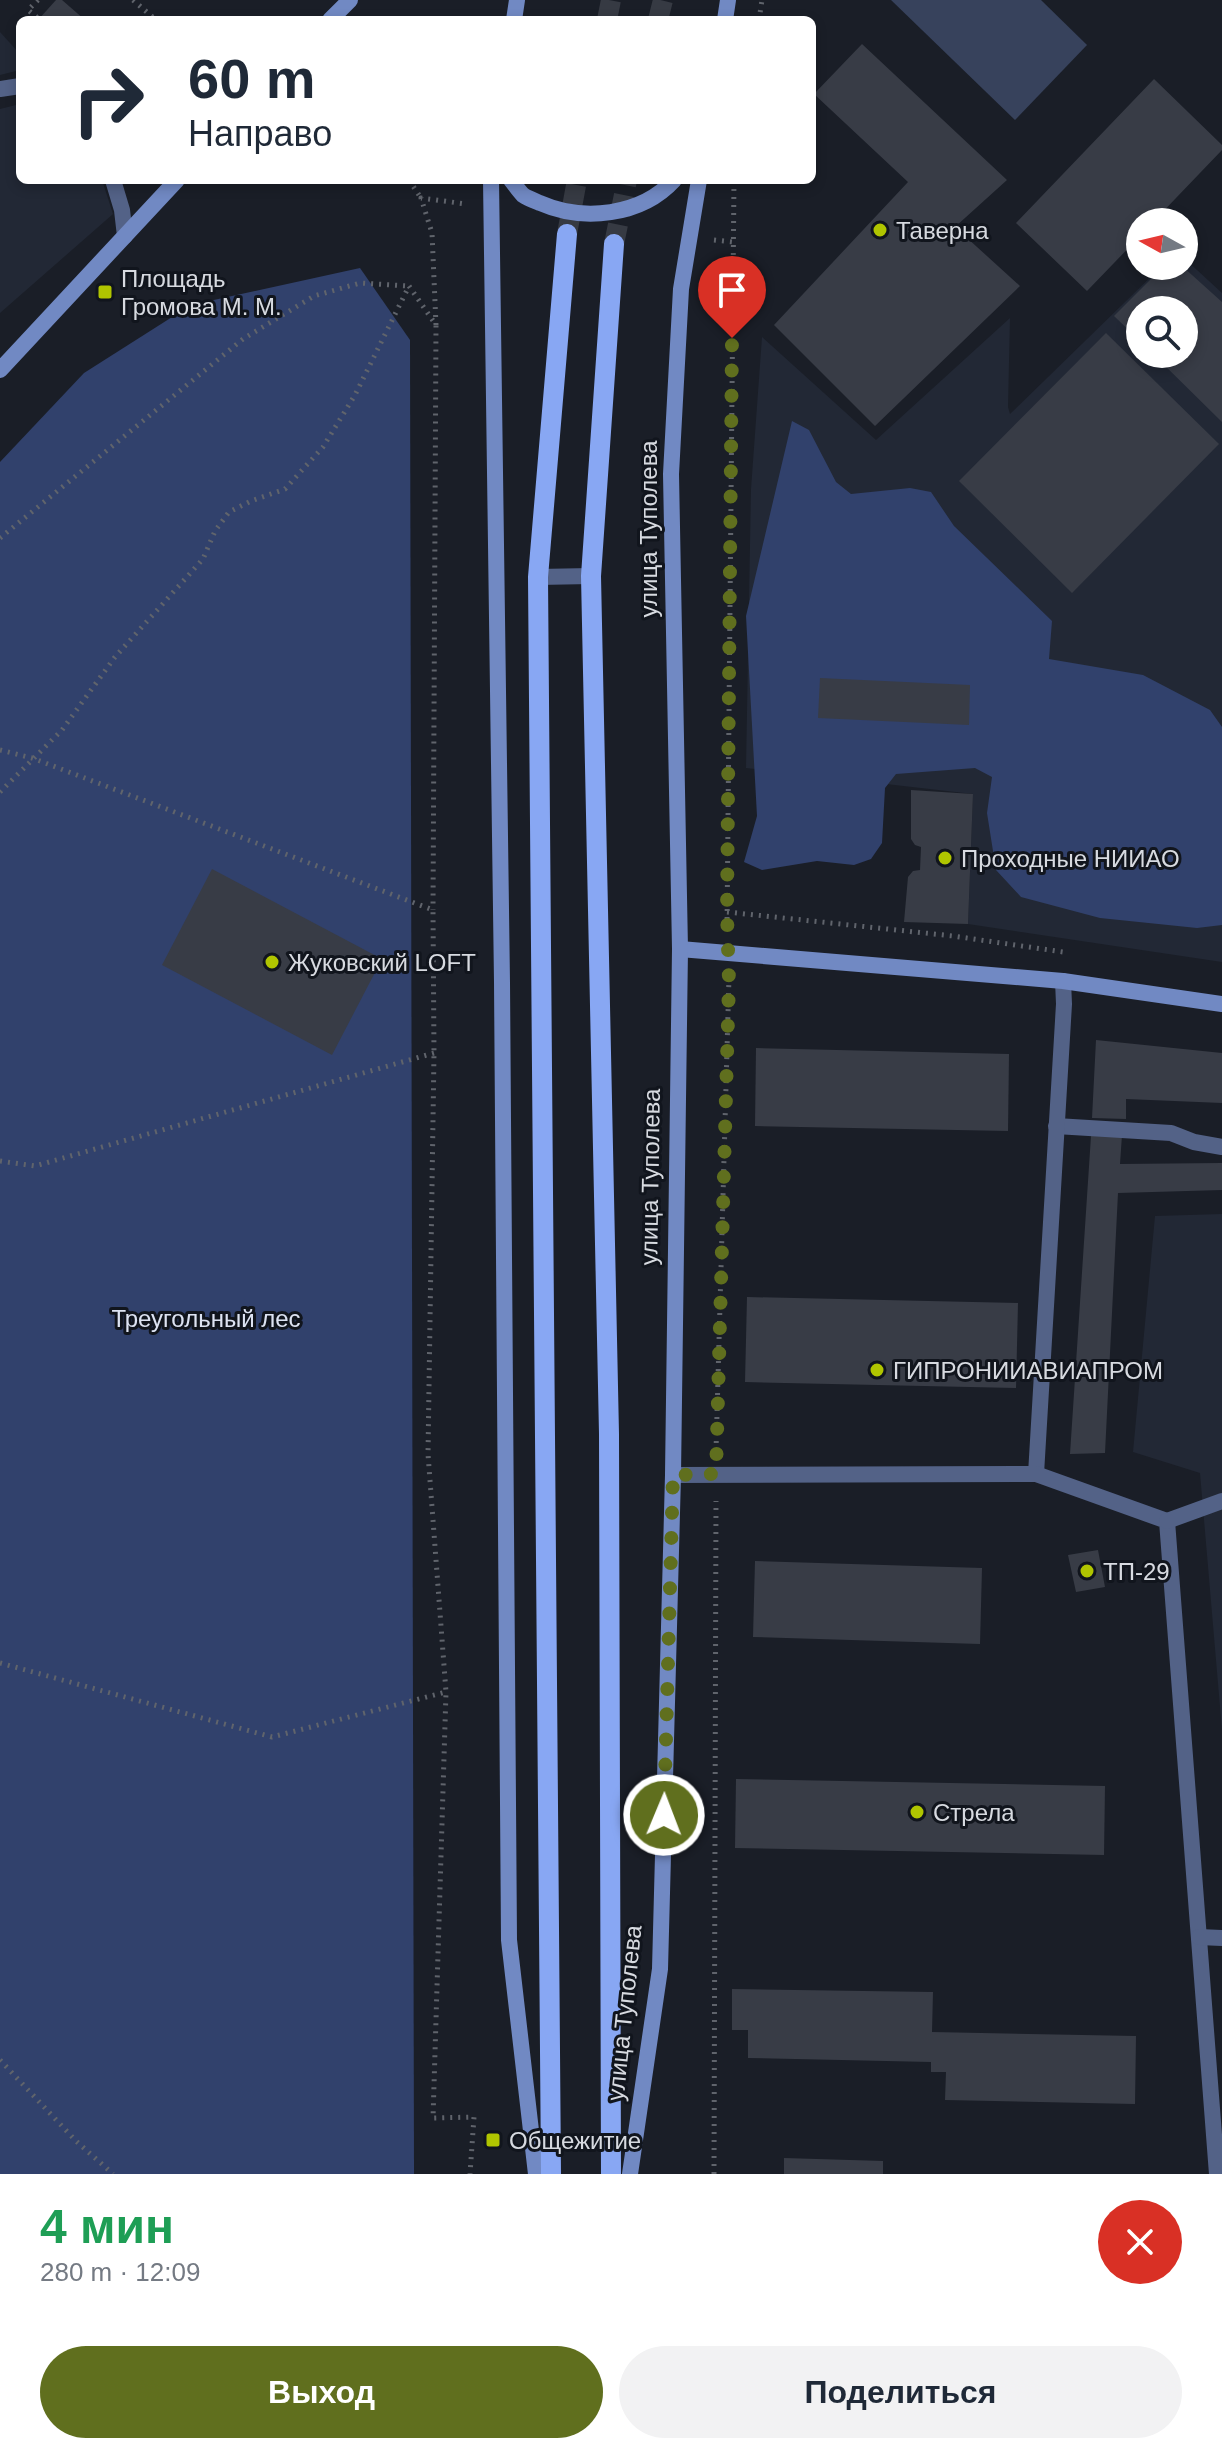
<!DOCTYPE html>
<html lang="ru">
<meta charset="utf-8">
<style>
:root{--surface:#fff;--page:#f2f2f3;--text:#1f2937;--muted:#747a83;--accent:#606f1e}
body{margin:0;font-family:Arial,sans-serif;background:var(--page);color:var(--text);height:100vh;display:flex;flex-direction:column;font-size:30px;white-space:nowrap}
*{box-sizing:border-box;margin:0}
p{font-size:26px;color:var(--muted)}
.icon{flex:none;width:44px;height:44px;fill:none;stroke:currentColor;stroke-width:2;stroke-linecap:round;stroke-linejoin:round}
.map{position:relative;height:2174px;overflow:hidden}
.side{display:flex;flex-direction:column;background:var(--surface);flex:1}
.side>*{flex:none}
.banner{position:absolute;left:16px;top:16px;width:800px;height:168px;border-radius:12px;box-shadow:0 4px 12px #0003;background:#fff;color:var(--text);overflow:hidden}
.needle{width:52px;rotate:278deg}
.controls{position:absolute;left:1126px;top:208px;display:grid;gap:16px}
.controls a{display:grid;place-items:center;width:72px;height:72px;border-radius:50%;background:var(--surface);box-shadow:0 4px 12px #0003;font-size:40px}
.pin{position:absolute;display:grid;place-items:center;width:68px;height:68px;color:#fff;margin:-82px -34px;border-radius:50% 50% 50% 0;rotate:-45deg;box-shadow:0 0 8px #0007}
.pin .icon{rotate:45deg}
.me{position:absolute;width:88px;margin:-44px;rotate:1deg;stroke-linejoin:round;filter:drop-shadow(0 0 6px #0008)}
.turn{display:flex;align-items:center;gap:28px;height:168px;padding:0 40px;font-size:36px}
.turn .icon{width:104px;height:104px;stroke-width:2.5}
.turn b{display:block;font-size:56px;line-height:68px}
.round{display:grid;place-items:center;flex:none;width:84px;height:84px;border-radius:42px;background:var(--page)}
.headline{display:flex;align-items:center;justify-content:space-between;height:136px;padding:0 40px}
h1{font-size:48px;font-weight:600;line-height:60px;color:#1e9e55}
.button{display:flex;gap:16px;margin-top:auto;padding:16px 40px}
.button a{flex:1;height:92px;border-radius:48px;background:var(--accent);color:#fff;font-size:32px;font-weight:600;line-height:92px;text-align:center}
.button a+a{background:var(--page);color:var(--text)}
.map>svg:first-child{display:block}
.built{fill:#222835;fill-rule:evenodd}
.green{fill:#37425c}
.forest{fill:#31416c}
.building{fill:#383c46}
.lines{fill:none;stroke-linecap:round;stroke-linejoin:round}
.primary-tunnel{stroke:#363a43;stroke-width:20;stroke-dasharray:20 10;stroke-linecap:butt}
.path{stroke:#60646c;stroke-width:5;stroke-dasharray:2 6;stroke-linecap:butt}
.lane{stroke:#536287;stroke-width:16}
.secondary{stroke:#7189c3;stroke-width:16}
.primary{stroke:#88a7f3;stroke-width:20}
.route{stroke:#606f1e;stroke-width:14;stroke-dasharray:0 25.2}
.poi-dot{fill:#b0c500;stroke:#11151d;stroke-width:3}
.labels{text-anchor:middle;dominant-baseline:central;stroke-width:6;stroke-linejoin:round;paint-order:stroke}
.poi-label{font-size:24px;fill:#d7dae0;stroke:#11151d;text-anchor:start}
.street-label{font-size:24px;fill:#d7dae0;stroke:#11151d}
.park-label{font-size:24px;fill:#dde3f2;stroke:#11151d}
</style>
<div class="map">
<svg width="1222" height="2174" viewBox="0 0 1222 2174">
<rect width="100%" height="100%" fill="#1a1e27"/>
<g class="built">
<polygon points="0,32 20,54 20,70 0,75"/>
<polygon points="20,104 20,180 102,180 113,214 0,313 0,109"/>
<path d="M1184 258 1222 293V962L968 924 973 794 746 768 751 489 762 337 876 440 1010 318 1008 407 1010 414 1162 266H1184ZM1140 310H1184V354H1140Z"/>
<polygon points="1222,1214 1222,1730 1200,1473 1133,1452 1155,1216"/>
</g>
<polygon class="green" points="891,0 1041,0 1087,45 1015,120"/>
<g class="forest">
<polygon points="360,268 410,340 414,2174 0,2174 0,462 84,373 191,305"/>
<polygon points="792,421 809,430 836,482 851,494 910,488 931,492 954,526 1052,621 1049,659 1143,675 1210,710 1222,727 1222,925 1197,928 1100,918 1021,897 996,870 987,813 992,777 975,768 896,774 885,788 882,843 871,859 854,865 817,861 762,870 744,862 757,816 746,616"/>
</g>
<g class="building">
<polygon points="56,0 62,0 85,20 38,20"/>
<polygon points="862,44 1007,180 955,227 1020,286 875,426 774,325 908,182 814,94"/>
<polygon points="1154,79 1222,145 1222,150 1153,222 1140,222 1140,236 1087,291 1016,223"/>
<polygon points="1164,266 1182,266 1222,302 1222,422 1153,354 1184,354 1184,310 1140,310 1140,341 1114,316"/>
<polygon points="1106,333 1219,444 1072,593 959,481"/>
<polygon points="820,678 970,685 969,725 818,718"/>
<polygon points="911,790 973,794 968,924 904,922 908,877 913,871 920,870 921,847 915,845 911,839"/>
<polygon points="212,869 382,959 332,1055 162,965"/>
<polygon points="1096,1040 1222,1053 1222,1103 1126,1099 1126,1119 1092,1118"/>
<polygon points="756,1048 1009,1054 1008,1131 755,1126"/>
<polygon points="1122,1135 1120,1164 1222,1163 1222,1190 1118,1193 1105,1453 1070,1454 1091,1136"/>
<polygon points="747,1297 1018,1303 1016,1388 745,1382"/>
<polygon points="1098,1550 1105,1587 1076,1592 1068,1555"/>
<polygon points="755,1561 982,1568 980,1644 753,1637"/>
<polygon points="736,1779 1105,1786 1104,1855 735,1848"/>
<polygon points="732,1989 933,1992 932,2032 1136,2036 1135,2104 945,2100 946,2072 931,2072 931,2062 748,2058 748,2030 732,2030"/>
<polygon points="784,2158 883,2161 883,2174 784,2174"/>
</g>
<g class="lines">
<g class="primary-tunnel">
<polyline points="607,20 611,0"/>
<polyline points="658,20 663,0"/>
<polyline points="567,234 577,180"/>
<polyline points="614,244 627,180"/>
</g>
<g class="path">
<polyline points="38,0 28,10 39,19"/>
<polyline points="133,0 156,20"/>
<polyline points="759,20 762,0"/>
<polyline points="409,180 421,198"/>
<polyline points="714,240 733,242"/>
<polyline points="409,286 436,325 433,910"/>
<polyline points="436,325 432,233 421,198 466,204"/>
<polyline points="0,538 243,339 314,296 360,283 409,286"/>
<polyline points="0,750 32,758 433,910 434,1053 428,1454 446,1692 433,2118 474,2117 470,2174"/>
<polyline points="0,792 62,730 115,657 203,559 215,531 229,512 251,501 285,489 323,447 355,395 409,286"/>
<polyline points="727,912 953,936 1063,952"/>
<polyline points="727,927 734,180"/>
<polyline points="0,1161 35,1166 434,1053"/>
<polyline points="716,1451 729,977"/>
<polyline points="0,1663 272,1737 446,1692"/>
<polyline points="0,2060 76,2141 113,2174"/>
<polyline points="714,2174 716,1501"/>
</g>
<g class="lane">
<polyline points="0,89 20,86"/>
<polyline points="113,180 122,210 125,236"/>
<polyline points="538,577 591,576"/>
<polyline points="1056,1126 1171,1133 1194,1142 1222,1147"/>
<polyline points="1036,1474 1064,1004 1063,981"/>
<polyline points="673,1475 1036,1474 1167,1521 1217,2174"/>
<polyline points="1167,1521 1222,1501"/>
<polyline points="1199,1937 1222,1938"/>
</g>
<g class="secondary">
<polyline points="330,20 350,0"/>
<polyline points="514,20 517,0"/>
<polyline points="725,20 728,0"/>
<polyline points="491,180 502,982 509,1940 536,2174"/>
<path d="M511 180C515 185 519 191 523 195 527 198 535 201 540 203 583 222 641 216 674 180"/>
<polyline points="0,370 177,180"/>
<polyline points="680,949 1063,981 1222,1004"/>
<polyline points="630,2174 660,1969 673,1475 680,949 671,474 681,289 699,180"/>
</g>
<g class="primary">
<polyline points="551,2174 538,577 567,234"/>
<polyline points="611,2174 609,1434 591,576 614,244"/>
</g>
</g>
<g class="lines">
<polyline class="route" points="664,1815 673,1475 716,1474 729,982 727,912 732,338"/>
</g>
<g class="poi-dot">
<circle cx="880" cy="230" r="8"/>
<rect x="97" y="284" width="16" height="16" rx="4"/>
<circle cx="945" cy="858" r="8"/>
<circle cx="272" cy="962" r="8"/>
<circle cx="877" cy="1370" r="8"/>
<circle cx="1087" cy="1571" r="8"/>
<circle cx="917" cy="1812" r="8"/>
<rect x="485" y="2132" width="16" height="16" rx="4"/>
</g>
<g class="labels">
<g class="poi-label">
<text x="896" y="230">Таверна</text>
<text x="121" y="278">Площадь<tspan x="121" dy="28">Громова М. М.</tspan></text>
<text x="961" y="858">Проходные НИИАО</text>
<text x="288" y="962">Жуковский LOFT</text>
<text x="893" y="1370">ГИПРОНИИАВИАПРОМ</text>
<text x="1103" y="1571">ТП-29</text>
<text x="933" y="1812">Стрела</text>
<text x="509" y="2140">Общежитие</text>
</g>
<g class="street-label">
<text transform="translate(648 529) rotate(-90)">улица Туполева</text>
<text transform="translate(650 1177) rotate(-89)">улица Туполева</text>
<text transform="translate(624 2013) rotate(-84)">улица Туполева</text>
</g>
<g class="park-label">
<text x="206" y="1318">Треугольный лес</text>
</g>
</g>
</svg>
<div class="controls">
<a><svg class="needle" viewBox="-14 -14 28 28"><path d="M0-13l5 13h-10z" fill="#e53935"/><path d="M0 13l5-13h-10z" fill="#747a83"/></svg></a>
<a><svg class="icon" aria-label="search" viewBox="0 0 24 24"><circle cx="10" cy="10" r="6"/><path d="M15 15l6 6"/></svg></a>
</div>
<div class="pin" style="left:732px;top:338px;background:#d93025"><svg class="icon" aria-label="arrive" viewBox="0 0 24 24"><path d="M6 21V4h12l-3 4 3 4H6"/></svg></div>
<svg class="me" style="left:664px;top:1815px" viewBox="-20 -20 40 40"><circle r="17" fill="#606f1e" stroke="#fff" stroke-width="3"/><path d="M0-11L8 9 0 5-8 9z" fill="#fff"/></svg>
<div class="banner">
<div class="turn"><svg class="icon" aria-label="right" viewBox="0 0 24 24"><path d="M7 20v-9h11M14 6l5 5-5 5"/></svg><div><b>60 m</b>Направо</div></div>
</div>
</div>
<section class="side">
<div class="headline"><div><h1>4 мин</h1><p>280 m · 12:09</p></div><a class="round" style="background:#d93025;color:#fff"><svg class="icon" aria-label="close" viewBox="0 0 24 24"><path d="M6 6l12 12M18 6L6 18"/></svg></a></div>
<div class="button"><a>Выход</a><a>Поделиться</a></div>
</section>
